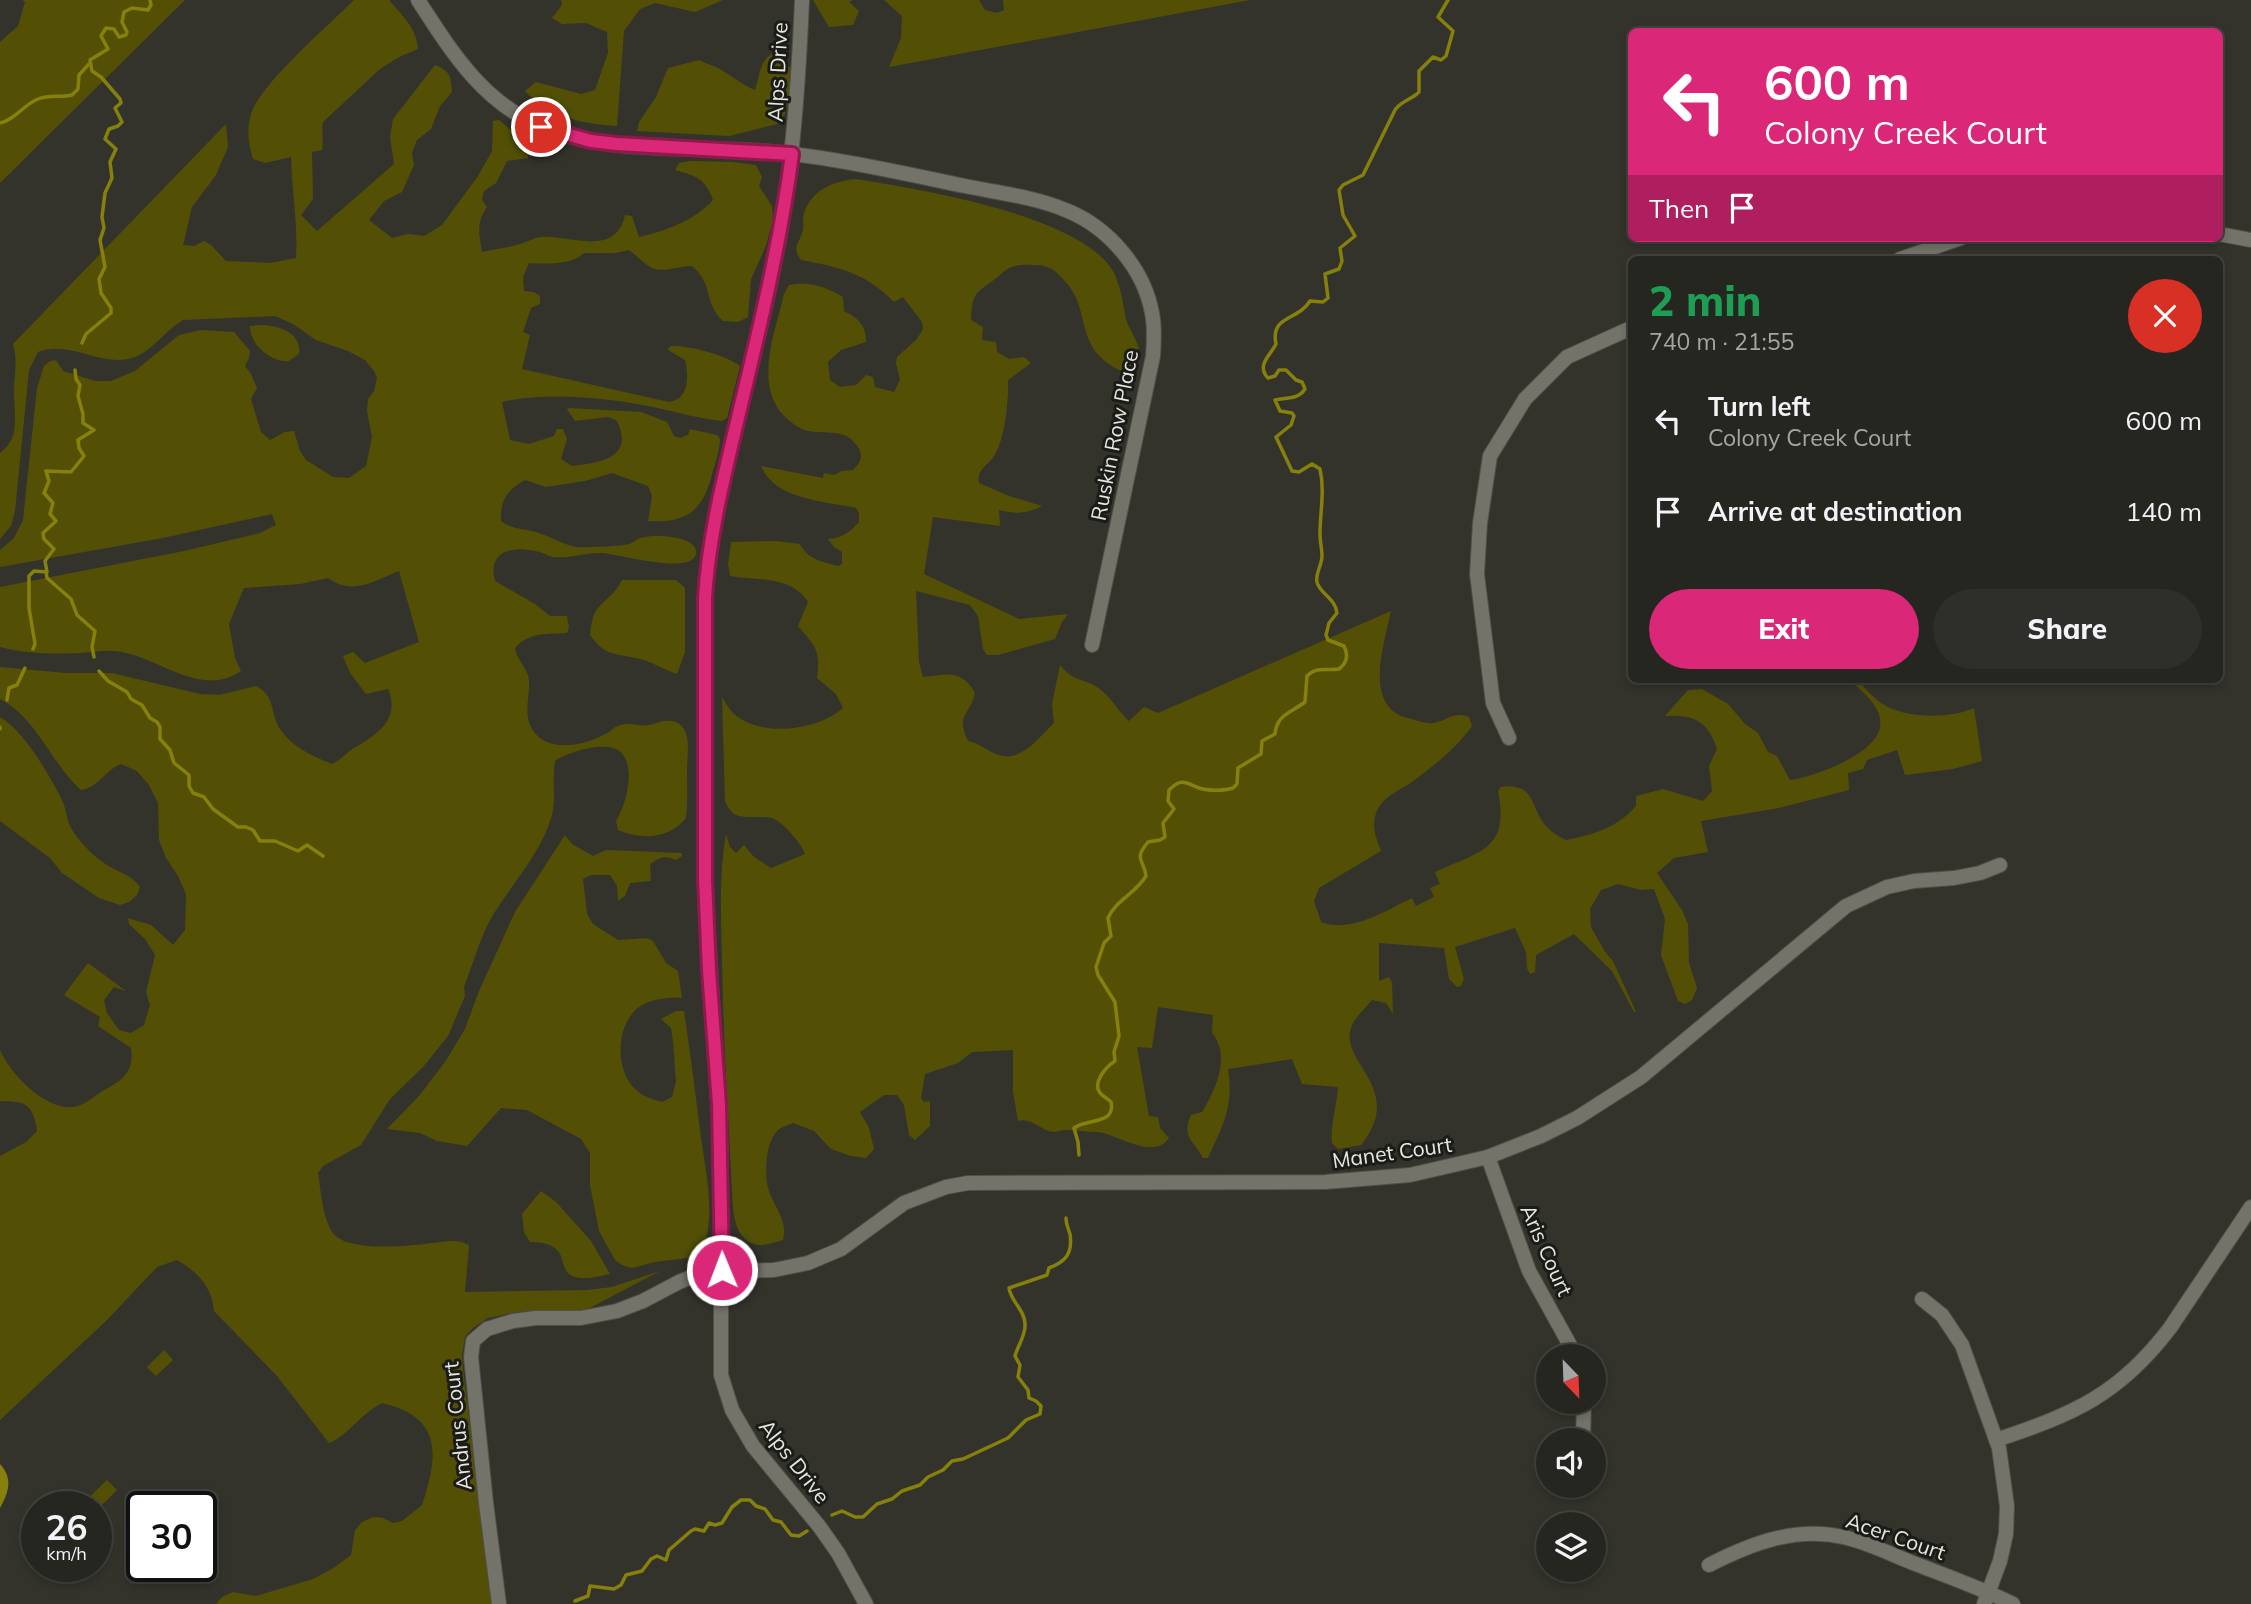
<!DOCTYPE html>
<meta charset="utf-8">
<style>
:root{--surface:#262621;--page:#2e2e2a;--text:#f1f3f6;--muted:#a4a5a5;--line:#42433f;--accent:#db2777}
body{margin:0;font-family:Mulish,sans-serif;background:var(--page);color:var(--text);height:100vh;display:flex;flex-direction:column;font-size:26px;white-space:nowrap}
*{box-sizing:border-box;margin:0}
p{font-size:23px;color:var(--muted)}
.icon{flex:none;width:38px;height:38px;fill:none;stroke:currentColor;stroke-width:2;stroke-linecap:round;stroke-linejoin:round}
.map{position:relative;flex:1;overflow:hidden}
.details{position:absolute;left:1628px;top:256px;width:595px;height:427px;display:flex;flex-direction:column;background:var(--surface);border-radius:10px;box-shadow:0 4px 10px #0003,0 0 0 2px var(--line)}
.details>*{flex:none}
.hud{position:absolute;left:1628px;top:28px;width:595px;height:214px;border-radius:10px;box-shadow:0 4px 10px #0003,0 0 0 2px var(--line);background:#db2777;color:#fff;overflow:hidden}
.needle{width:46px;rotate:157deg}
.fabs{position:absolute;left:1536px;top:1344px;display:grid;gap:14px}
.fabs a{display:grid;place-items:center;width:70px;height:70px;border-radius:50%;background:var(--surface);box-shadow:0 4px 10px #0003,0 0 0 2px var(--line);font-size:35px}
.speed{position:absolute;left:21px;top:1491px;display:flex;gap:14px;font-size:35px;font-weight:700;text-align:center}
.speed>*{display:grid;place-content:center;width:91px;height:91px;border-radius:50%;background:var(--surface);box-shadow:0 4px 10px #0003,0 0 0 2px var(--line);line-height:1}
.speed small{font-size:18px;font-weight:400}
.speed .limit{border:4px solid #111;border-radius:10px;background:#fff;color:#111}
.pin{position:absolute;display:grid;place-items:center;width:60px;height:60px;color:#fff;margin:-30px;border:4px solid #fff;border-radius:50%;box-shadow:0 2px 7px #0007}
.me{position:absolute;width:77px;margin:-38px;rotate:359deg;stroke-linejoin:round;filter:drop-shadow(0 0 5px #0008)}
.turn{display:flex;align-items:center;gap:24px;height:147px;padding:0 21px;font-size:32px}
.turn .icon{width:91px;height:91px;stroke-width:2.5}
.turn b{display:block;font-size:49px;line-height:60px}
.then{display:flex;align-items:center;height:66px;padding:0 21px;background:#0003;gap:14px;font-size:26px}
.round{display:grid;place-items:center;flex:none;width:74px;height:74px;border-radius:37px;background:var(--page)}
.summary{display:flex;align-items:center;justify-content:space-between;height:119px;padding:0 21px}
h1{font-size:42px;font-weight:800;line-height:52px;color:#1e9e55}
.cta{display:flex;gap:14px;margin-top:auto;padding:14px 21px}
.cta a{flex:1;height:80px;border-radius:42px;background:var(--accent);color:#fff;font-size:28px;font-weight:800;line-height:80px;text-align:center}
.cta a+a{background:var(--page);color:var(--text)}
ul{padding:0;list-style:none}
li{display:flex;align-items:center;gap:21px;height:91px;padding:0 21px}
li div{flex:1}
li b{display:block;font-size:26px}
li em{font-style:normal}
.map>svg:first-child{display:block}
.green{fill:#535006}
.water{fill:#86800d}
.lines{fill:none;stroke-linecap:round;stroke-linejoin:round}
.stream{stroke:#86800d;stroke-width:3.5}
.street-casing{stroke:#50504a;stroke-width:16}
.street{stroke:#73736a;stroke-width:14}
.route-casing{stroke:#8e194d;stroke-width:18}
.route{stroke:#db2777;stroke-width:12}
.labels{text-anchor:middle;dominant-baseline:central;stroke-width:6;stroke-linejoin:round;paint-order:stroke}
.street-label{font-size:21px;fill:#e7e7e2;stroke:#1b1b17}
</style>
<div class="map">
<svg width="2251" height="1604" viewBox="0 0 2251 1604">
<rect width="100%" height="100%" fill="#33332c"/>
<g class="green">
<polygon points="22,0 185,0 0,183 0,42 18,26 25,2"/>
<path d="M354 0H389C402 16 416 26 418 49L399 57 380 69 323 122C321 133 324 140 322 150L312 152 313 199 301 215 317 231 394 164 390 137 393 119 435 65C450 71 451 76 452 92L440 106 431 129 417 140 412 153 414 165 402 192 384 201 369 220 392 238 408 234 424 236 442 225 478 176 492 151 493 121 499 120 529 145 528 158 507 161 496 183 484 191 482 200 487 207C476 222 479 234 482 252 495 249 508 248 520 244 527 242 533 238 541 237 569 235 616 258 625 215L632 216 639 237C666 231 695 220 713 200 705 178 696 176 675 170L679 163 691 161 732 162 756 165 762 177 759 186 772 206 773 219 766 246 751 279 748 317 738 322 723 321C703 302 714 284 692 266 679 266 663 273 652 268 644 264 636 255 629 250L615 253H584C572 265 545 264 529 263L523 277 524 291 534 292 540 296V304L531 308 523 332 530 335 522 369 669 402C689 399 689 377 685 360L668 350 670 346C688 345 726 355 740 366L727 418 722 421C701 419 680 413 658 408 612 398 547 391 502 402L510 440 529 444 554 436 557 429H563L567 439 561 459 572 466C600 463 635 458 617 421L609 417 575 421 567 409 569 408 641 412 667 422 674 436 680 438 688 435 690 429 717 435 720 439C720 449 716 461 713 471 704 509 688 524 648 521L652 496 648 486 612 473 585 481 546 487 525 480C507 490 500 500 501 521 511 529 524 529 536 532 549 536 562 544 576 547 582 548 623 546 629 544 632 543 635 541 638 539 649 533 700 535 696 554 691 576 616 553 601 553 585 552 570 559 553 557 548 556 544 553 539 552 514 545 487 550 495 581L535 604 550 616H567L569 627 567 633C547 634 529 632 515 648 516 660 529 669 529 681 530 697 523 714 532 729 547 755 588 745 609 732 612 730 614 727 618 726 628 721 638 727 649 725 656 724 662 720 670 721 694 723 687 754 687 770 687 787 688 802 686 818 670 839 641 840 618 830L616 821C626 805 638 764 618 750 604 741 567 752 555 761 552 778 556 799 552 815 541 855 509 886 489 922 479 942 472 966 464 987L465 996 448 1036 423 1067 390 1099 361 1145 323 1166 318 1173C321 1192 322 1215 332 1232 346 1253 410 1246 432 1243 447 1242 455 1238 469 1245L465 1292 587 1290 612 1287 660 1271 584 1311 517 1312 488 1318 473 1328 465 1337 462 1355 463 1370 493 1604H216L222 1597 233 1592 256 1596 313 1579 332 1569 351 1555 355 1530 362 1522 374 1517 383 1518 393 1523 402 1521 422 1505C439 1454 442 1417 382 1403 360 1414 350 1434 329 1443L277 1376 214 1311C212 1287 198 1272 177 1260L157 1267 106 1321 0 1420V1156L26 1142 37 1131C33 1104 26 1101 0 1101V1050C10 1074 49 1115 78 1106 88 1103 97 1094 106 1089 125 1079 134 1070 131 1048L98 1026 100 1017 64 995 88 963 126 991 114 987 104 1000 107 1013 119 1030 131 1033 144 1025 150 1005 146 992 155 955 145 939 129 924 128 918 151 925 173 945 185 930 186 894 178 876 166 858 159 840 158 803 149 785 137 771 121 764C105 770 98 788 81 790 50 762 37 718 0 699V667L66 673H112L200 694 219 695 256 686C276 696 270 714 280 729 292 747 312 756 332 764 341 760 346 753 354 748 377 735 401 719 388 689L366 694 350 673 343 656 353 652 365 663 419 642 399 571C374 581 353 596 328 578L300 584 244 588 229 624 235 658 241 671C199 700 155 653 113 651 102 650 91 653 80 653 53 654 27 654 0 647V587L184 551 260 533 276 525 272 514 163 538 0 567V550L14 538 23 520 37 388 44 366 50 361 56 360 63 371 95 381H111L135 371 179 335 201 330 234 332 250 351 249 358 245 366 251 374 257 388 251 399 261 432 270 440 285 432 294 431 300 451 306 460 333 477 349 478 366 466 372 437 367 411 368 399 374 391 377 378 374 371 365 360 348 351 316 340 293 324 275 316 183 320C166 330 153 350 135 357 102 369 71 339 38 352L29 370 15 511 11 526 0 539V453C21 438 14 415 14 393 14 376 18 360 13 344L226 124 228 147 216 175 192 207 183 245 194 246 204 241 211 245 226 261 270 263 296 258C298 225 292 191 291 157L265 163 253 159C248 143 246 127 252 111 264 81 329 25 354 0Z"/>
<path d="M561 0H723L695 12 655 3 640 9 624 31 617 126C584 124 547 117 525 91L536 82 581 94 595 90 608 53 607 32 586 23 562 24 552 18 562 5Z"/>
<polygon points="813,0 853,0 849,2 859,11 853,25 829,27"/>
<polygon points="884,0 979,0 985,10 997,13 1004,10 1003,0 1250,0 889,67 901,38 902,16"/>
<path d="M772 54 783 55 790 68 789 99 785 114 777 124 729 136 637 131 639 122 656 97 668 68 699 60C706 64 713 65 720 69 732 76 742 85 755 90 760 77 759 61 772 54Z"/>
<path d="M856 179C917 189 1083 215 1114 273 1121 287 1123 304 1126 319 1130 333 1141 342 1139 358 1135 388 1101 361 1093 348 1078 321 1086 301 1061 277 1053 268 1046 265 1034 265 1019 264 1010 265 1000 275 979 293 972 288 971 320L983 327 982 340 996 342 997 352 1009 359 1024 357 1031 363 1008 380C1009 398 1005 440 994 456 988 466 977 468 979 483L1009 496 1042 506C1027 514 1015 514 999 510L1000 526 933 517 924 574 1019 619 1068 614 1062 622 1055 639 998 655H987L983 649 978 616 970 605 916 591 919 662 923 677C946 675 961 668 975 693 970 716 955 714 968 741 984 745 986 751 999 755 1021 763 1040 736 1054 723L1052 704 1060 665C1076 685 1087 677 1102 691 1113 700 1119 712 1129 721L1144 707 1158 713 1391 611C1384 645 1361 710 1412 719 1418 721 1427 724 1433 723 1449 721 1452 711 1469 717L1472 726C1457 748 1433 766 1412 782 1400 790 1384 796 1378 809 1370 824 1376 838 1381 851L1319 888 1314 901 1321 922C1350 934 1387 910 1412 898L1416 906 1434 897 1430 888 1440 884 1435 872C1480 851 1510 850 1498 791L1501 787C1538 783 1529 808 1547 827 1553 833 1559 837 1566 840 1593 835 1618 827 1636 806V796L1663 789 1703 801 1712 791 1709 766 1717 749C1708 721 1694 714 1665 716L1688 690 1702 689 1728 704 1745 724 1758 733 1768 752 1777 756 1790 780C1814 777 1874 755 1880 728 1884 707 1861 691 1849 679H1857C1864 687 1872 697 1881 703 1904 719 1950 719 1974 708L1982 761 1953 769 1905 775 1897 750 1867 760 1863 769 1848 773 1849 790 1779 808 1701 821 1708 852 1674 858 1657 873 1682 910 1688 924 1689 963 1697 988 1692 1000 1685 1004 1678 1001 1661 955 1665 919 1654 889 1641 890 1618 884 1601 890 1590 909 1591 927 1605 952 1613 961 1636 1012H1634L1612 971 1574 934 1536 955 1535 972 1530 974 1527 968 1526 952 1515 928 1455 947 1464 979 1461 986 1457 987 1449 979 1444 948 1379 943V981L1389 977 1392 982 1393 1014 1386 1003 1372 1000C1366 1007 1359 1014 1354 1021 1331 1061 1409 1085 1361 1145L1338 1149 1332 1143C1330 1125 1337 1106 1338 1087L1302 1084 1292 1059 1228 1069C1234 1106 1223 1125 1208 1158H1203C1194 1140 1181 1138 1191 1115L1202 1112C1216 1090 1231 1055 1212 1033L1213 1015 1158 1007 1152 1048 1137 1047 1149 1116 1158 1117 1160 1128 1169 1138C1154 1161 1117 1134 1098 1132 1087 1132 1075 1130 1064 1130 1062 1130 1056 1132 1054 1132 1040 1131 1032 1117 1018 1121L1013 1092V1050L972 1052 958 1063 925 1074 921 1098 924 1102 930 1101V1126L915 1140 909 1135 904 1105 897 1095H884L860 1112 869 1128 874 1149 866 1158 851 1156 831 1149 814 1131 793 1123C789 1125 781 1127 778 1130 766 1141 765 1169 767 1183 770 1203 789 1219 783 1240 776 1242 767 1245 761 1245 733 1244 733 1210 732 1190 728 1113 723 1036 722 958 721 918 719 874 726 834L730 847 736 853 744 845 754 857 771 868 805 854C802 844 782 821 772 818 761 816 749 818 739 816 731 814 728 807 725 801L722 697C725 702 728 707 731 711 758 739 817 731 843 708L836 694 817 678C821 650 815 646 798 626L808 602C791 575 758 581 730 576L728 564 731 542 775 541 800 544C807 559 823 562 838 566L842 564V552L834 547 828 539C842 538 849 533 859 522V513L856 508C825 501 775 500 761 466L823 478 824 473 834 475 842 471 853 470C860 463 864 457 858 447 845 426 823 436 804 430 796 427 784 417 779 410 756 377 776 329 784 294L789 285C809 281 825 286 843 297L844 311C859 319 866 325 866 342L841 350 828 362 830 380 840 387 856 385 866 375 873 377 875 387 894 392 900 380 896 363 897 357 917 339 923 329 922 322 903 297 894 302C866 273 839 267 801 260 791 246 800 243 803 230 804 224 802 219 804 213 812 190 833 181 856 179Z"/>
<path d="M260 325C277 325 302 332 299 354L289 361C272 363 249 344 250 326Z"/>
<path d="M622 580H676L685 588V652L677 674C665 670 652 662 640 659 616 653 605 657 590 635 591 626 592 614 599 607 609 596 614 595 622 580Z"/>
<path d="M0 717C24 731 48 773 61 798 68 811 65 820 74 833 85 848 98 861 114 869 125 875 132 876 140 887L137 895 129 902 120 905 99 898 62 873 50 858 0 821Z"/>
<path d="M565 835 572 844 593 856 606 850 682 853V856L676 860C665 855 660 857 650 864L651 881 630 883 625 896 618 901 617 886 610 875H591L583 879 587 914 593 924 618 940 647 938 653 941 666 963 678 971 682 998C669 997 650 999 639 1007 616 1024 615 1067 633 1087 641 1096 651 1099 662 1102L672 1097 676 1082 673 1041 671 1028 661 1019 676 1011H684C690 1051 695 1090 700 1130 705 1171 717 1213 702 1253L695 1257 655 1262 632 1268 622 1265 615 1260 599 1231 590 1185V1153L581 1139 527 1110 501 1108 467 1146 437 1141 420 1133 387 1129 419 1096 445 1062 465 1029 479 991 515 912Z"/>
<path d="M541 1191 556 1202 591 1241 610 1274C600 1276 585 1280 575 1277 554 1271 575 1242 530 1242L524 1232 522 1214Z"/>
<polygon points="164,1350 173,1360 156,1376 147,1367"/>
<polygon points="107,1480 117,1490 96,1511 96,1507 81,1505"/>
</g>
<path class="water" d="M0 1464C13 1478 9 1492 0 1508Z"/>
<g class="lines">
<g class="stream">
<path d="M0 123C15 120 23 105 38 99 49 94 61 98 72 95L78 89 79 75 89 64"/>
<polyline points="82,343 86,334 111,313 111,308 101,293 99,279 105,267 100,240 104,228 102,217 105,193 112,178 110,162 116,149 105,139 109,129 118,126 122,122 115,108 121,103 120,99 101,77 92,71 90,60 108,49 101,36 106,28 114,29 119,37 126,35 127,32 122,22 124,12 132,8 148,10 151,5 150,0"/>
<polyline points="46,572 47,578 71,599 77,615 95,631 92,647 94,657"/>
<polyline points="33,649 35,644 29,608 29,576 34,571 47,572 45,561 54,549 44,539 43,533 56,521 50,514 53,503 44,493 49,481 46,471 71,472 84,456 79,448 78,440 94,430 83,423 83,414 78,396 80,385 76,379 75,370"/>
<polyline points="99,671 108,681 127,692 131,699 142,705 150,718 157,722 160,727 160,739 170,750 174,763 189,775 189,786 193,793 204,797 213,809 238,827 246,827 253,830 260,841 275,841 298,851 307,845 323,856"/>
<polyline points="7,700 9,688 17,685 25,668"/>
<polyline points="0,727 0,729"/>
<path d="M1079 1155 1078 1142 1074 1128C1087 1118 1116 1125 1111 1102 1108 1099 1105 1097 1102 1095 1090 1084 1106 1067 1115 1061L1114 1052 1119 1036 1115 1002 1098 975 1096 967 1104 943 1111 936 1108 918C1116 900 1135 894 1146 876 1144 859 1133 860 1148 842L1160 840 1165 837 1163 823 1174 809 1168 801 1169 790C1182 777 1186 783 1199 788 1208 791 1224 791 1233 788L1237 784 1238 768 1261 754 1262 741 1275 734C1277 714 1291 713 1305 702L1307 676C1316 666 1327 671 1339 669 1347 663 1349 656 1344 646L1328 640 1326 635 1329 623 1337 613C1336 599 1319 593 1317 582 1315 574 1322 565 1322 556 1322 549 1320 542 1320 534 1320 512 1325 491 1320 469L1312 464 1299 472 1292 471 1276 437 1291 425 1294 416 1292 413 1280 411 1275 400C1286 397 1298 400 1305 389L1302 382 1296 380 1286 370H1279L1275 376 1268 378C1256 365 1270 356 1276 344 1270 315 1298 321 1310 301L1323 302 1328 298 1325 274 1339 269 1342 261 1340 248 1355 236 1343 215 1339 190 1343 185 1363 175 1395 110C1401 101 1411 100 1419 92V71L1433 57 1441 60 1446 56 1453 31 1438 17 1448 0"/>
<path d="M832 1515 842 1511 855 1517H863L877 1504 892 1499 902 1491 920 1485 928 1477 943 1470 952 1461 963 1459 1008 1438 1026 1420 1040 1414 1041 1406 1036 1401 1029 1398 1028 1390 1018 1377 1020 1365 1015 1356C1018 1345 1026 1335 1025 1324 1025 1310 1011 1302 1009 1288L1047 1275 1049 1268C1065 1262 1073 1254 1070 1234 1068 1228 1066 1224 1066 1218"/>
<polyline points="575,1601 588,1596 590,1586 614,1589 621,1585 626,1575 642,1571 651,1559 657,1556 666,1560 669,1550 691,1531 695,1529 704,1531 709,1523 715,1525 722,1523 732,1507 741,1500 750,1500 756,1506 765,1509 773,1520 781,1522 791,1535 799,1536 807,1531"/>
</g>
<g class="street-casing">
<g id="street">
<path d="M418 0C451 51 483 103 542 127 605 153 679 147 746 150 820 154 893 171 965 186 999 193 1036 197 1068 211 1109 228 1144 269 1152 313 1155 327 1154 342 1153 356L1092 645"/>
<path d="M802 0C798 95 791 188 771 280 749 386 713 490 705 598V879L721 1154V1375L732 1410 753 1446 819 1526 838 1553 866 1604"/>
<polyline points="2219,234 2251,240"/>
<polyline points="1900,259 1961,238"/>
<polyline points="1509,738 1493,703 1477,574 1480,523 1490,456 1525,399 1567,357 1631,328"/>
<polyline points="1488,1157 1529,1271 1576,1356"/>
<polyline points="1922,1299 1942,1315 1962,1345 1999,1448 2007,1506 2006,1534 2000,1561 1984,1604"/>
<polyline points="1583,1440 1584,1402"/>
<path d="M1996 1440C2074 1414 2119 1395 2170 1328L2251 1207"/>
<path d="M1709 1565C1750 1544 1795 1526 1843 1537 1867 1542 1890 1554 1913 1563 1947 1576 1981 1588 2013 1604"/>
<polyline points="499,1604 486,1503 471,1357 473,1341 487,1329 513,1321 536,1318 581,1318 617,1311 643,1301 679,1282 703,1272 774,1270 808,1263 841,1249 904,1203 946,1187 968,1183 1325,1182 1410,1175 1488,1157 1541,1136 1577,1118 1641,1077 1846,906 1887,887 1914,881 1954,878 1980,873 2000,865"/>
</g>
</g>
<use href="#street" class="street"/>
</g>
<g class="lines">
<g class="route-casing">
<path id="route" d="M541 127 591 141 617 144 792 154C781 239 761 322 741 405 726 469 709 532 705 598V879L709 970 719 1104 722 1270"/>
</g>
<use href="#route" class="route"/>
</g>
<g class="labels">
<g class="street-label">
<text transform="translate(777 72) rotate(-87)">Alps Drive</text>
<text transform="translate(1114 435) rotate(-79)">Ruskin Row Place</text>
<text transform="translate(1392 1152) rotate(-8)">Manet Court</text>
<text transform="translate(1547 1250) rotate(66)">Aris Court</text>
<text transform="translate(457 1426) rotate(-96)">Andrus Court</text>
<text transform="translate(795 1461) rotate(52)">Alps Drive</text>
<text transform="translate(1896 1536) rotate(19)">Acer Court</text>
</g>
</g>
</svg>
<div class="fabs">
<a><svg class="needle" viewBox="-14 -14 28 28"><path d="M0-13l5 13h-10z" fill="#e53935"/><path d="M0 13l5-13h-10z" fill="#a4a5a5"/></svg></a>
<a><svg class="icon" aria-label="sound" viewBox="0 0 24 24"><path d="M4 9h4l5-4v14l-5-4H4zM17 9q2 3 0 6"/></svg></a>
<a><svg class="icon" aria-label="layers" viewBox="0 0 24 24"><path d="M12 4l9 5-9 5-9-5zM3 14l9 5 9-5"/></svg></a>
</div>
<div class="speed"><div>26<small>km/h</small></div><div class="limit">30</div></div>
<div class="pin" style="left:541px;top:127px;background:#d93025"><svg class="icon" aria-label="arrive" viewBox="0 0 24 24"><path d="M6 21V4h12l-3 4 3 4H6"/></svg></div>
<svg class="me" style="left:722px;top:1270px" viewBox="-20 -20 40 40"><circle r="17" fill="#db2777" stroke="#fff" stroke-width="3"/><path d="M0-11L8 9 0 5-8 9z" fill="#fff"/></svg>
<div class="hud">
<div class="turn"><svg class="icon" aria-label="left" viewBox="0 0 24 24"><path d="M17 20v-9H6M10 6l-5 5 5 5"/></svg><div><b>600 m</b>Colony Creek Court</div></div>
<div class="then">Then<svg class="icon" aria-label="arrive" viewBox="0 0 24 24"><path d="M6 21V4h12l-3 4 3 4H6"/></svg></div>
</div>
<section class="details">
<div class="summary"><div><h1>2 min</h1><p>740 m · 21:55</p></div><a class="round" style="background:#d93025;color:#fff"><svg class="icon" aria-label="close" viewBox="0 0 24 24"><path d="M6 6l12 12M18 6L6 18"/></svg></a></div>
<ul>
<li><svg class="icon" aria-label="left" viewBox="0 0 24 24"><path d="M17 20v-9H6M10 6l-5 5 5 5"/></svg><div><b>Turn left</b><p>Colony Creek Court</p></div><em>600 m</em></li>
<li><svg class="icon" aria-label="arrive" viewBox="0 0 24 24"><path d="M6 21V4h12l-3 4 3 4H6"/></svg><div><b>Arrive at destination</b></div><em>140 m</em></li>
</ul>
<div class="cta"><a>Exit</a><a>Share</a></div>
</section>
</div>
